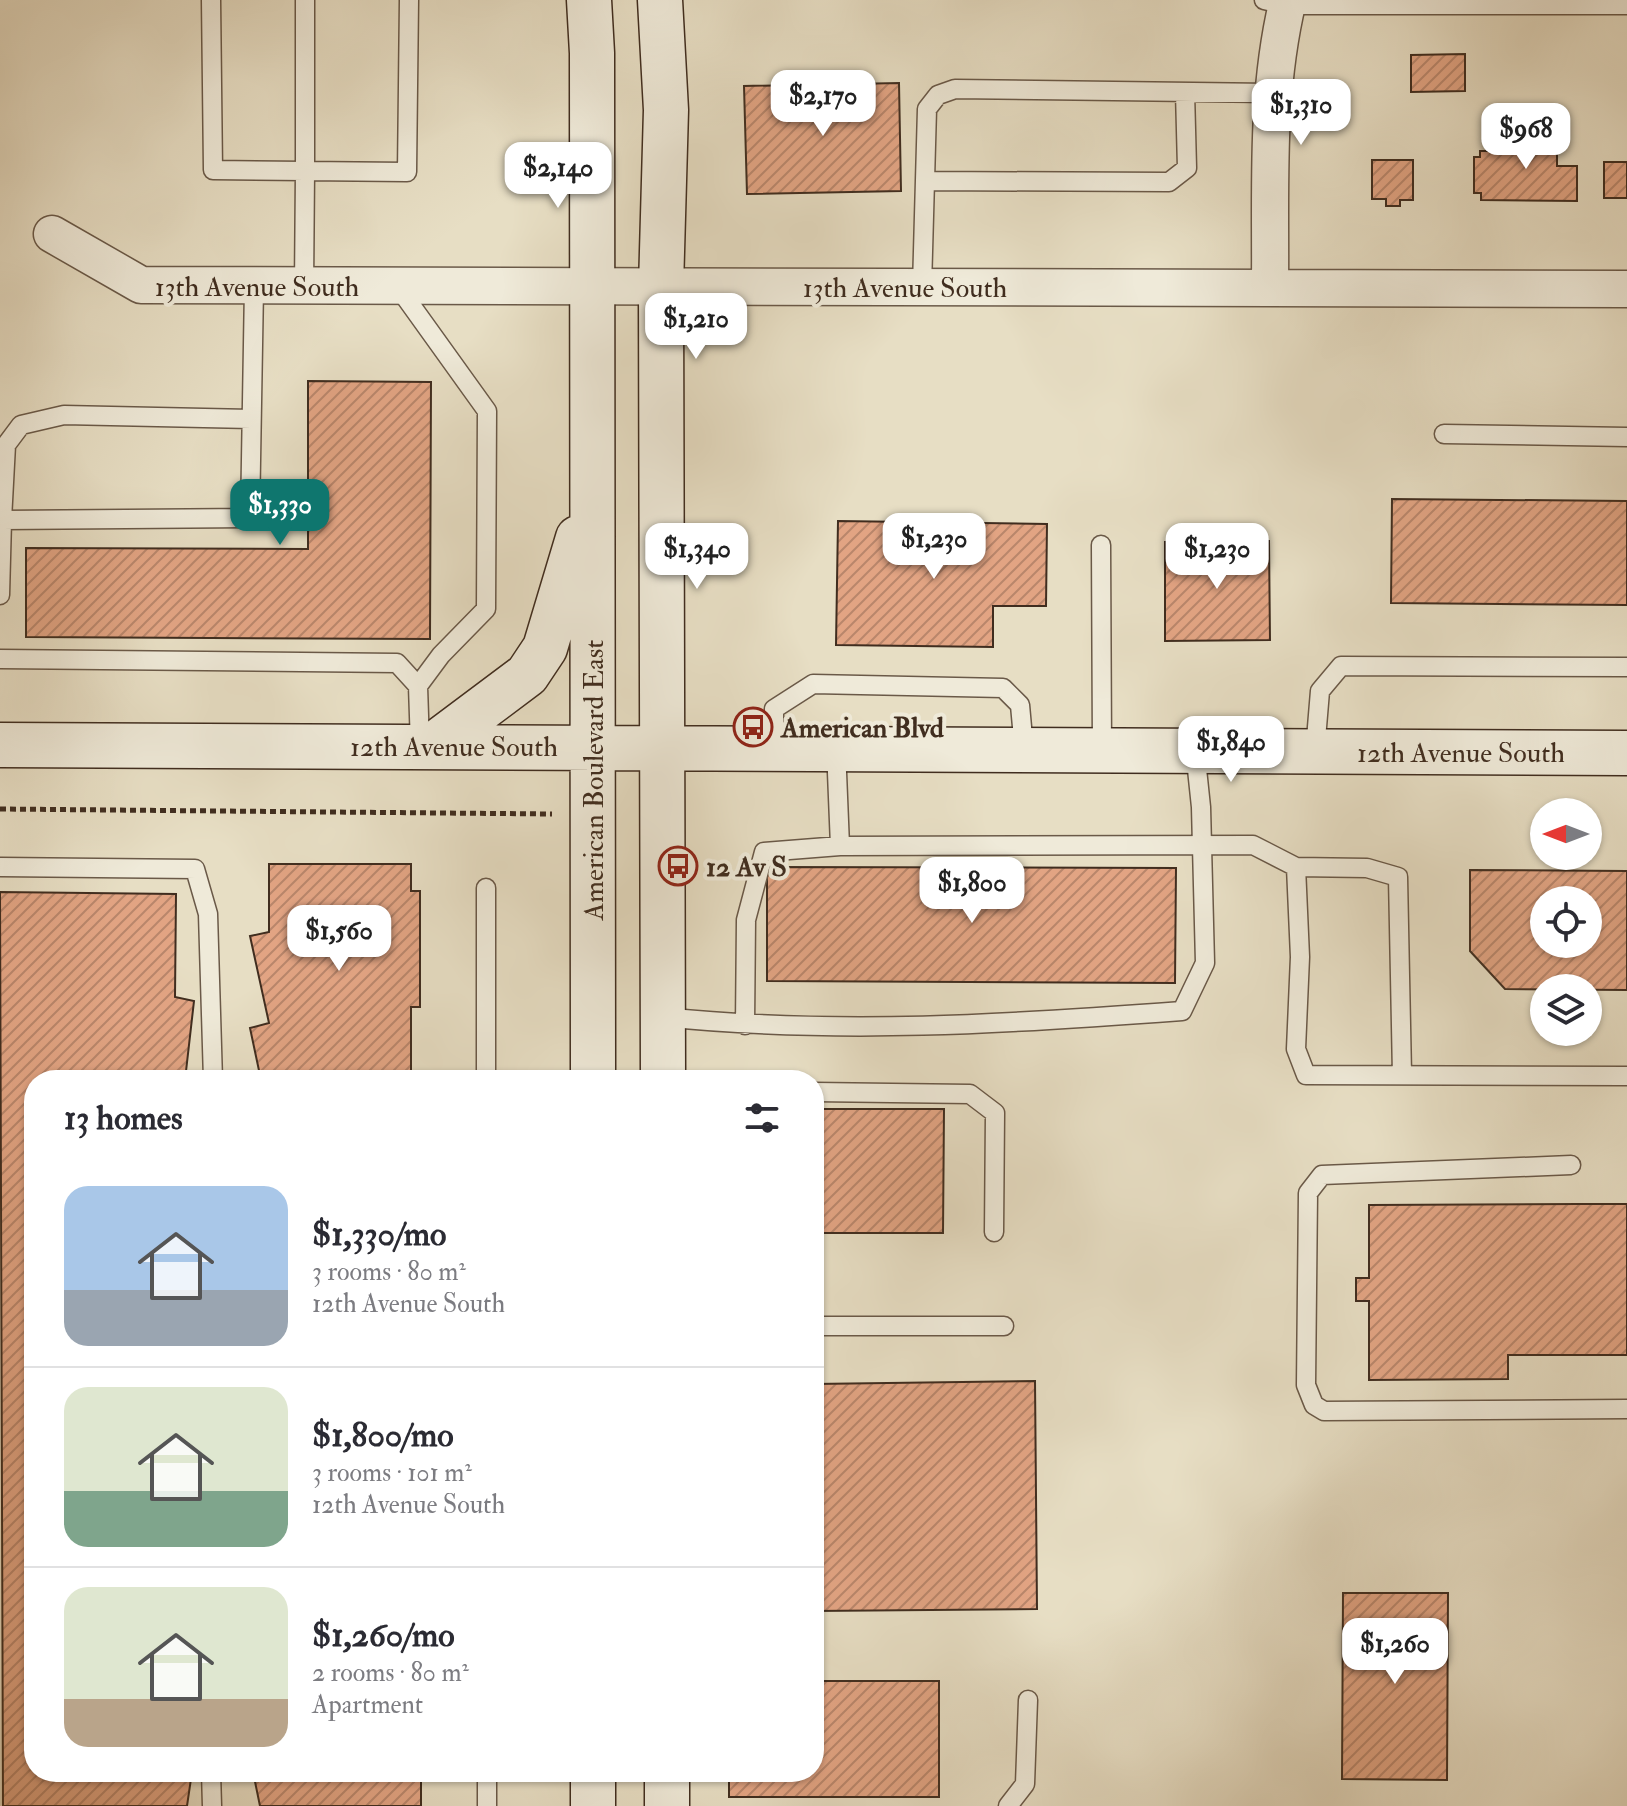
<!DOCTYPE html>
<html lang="en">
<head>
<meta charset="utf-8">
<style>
  body { margin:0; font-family:"IM FELL Double Pica",serif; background:#f7f7f7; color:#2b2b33; height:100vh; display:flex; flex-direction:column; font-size:30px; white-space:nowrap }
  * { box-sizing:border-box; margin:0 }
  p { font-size:26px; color:#7c7c81 }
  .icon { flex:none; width:44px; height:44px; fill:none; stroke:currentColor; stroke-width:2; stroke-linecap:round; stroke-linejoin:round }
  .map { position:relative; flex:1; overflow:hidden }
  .sheet { position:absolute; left:24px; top:1070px; width:800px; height:712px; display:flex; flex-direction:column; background:#fff; border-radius:32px; box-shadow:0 2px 6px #0004 }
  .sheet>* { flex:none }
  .needle { width:52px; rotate:270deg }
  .tools { position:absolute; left:1530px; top:798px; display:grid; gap:16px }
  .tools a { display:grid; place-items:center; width:72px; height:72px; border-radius:50%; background:#fff; box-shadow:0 2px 6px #0004; font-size:40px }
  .price { position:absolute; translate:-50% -68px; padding:0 18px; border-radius:16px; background:#fff; color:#222; font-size:26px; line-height:52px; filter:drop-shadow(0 2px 4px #0008) }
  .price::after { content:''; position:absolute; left:50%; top:48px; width:24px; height:18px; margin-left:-12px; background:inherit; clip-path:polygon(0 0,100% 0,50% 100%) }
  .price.current { background:#0f766e; color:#fff }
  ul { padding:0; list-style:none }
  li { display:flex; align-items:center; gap:24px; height:200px; padding:0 40px }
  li+li { border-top:2px solid #e1e1e2 }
  li span { display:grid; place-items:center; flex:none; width:224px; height:160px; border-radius:24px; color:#555 }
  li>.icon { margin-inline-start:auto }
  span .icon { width:96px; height:96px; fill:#fffc; stroke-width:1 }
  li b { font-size:34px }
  h2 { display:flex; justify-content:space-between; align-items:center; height:96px; padding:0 40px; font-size:34px }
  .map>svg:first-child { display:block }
  .building { fill:url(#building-hatch); stroke:#402d1f; stroke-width:2; fill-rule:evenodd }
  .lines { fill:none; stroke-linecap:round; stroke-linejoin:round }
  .lane-casing { stroke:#6a5948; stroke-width:21 }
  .street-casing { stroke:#6a5948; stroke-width:39 }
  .secondary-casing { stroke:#402d1f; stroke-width:47 }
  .path { stroke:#402d1f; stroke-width:5; stroke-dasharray:6 4; stroke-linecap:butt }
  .lane { stroke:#efead9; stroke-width:18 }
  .street { stroke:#efead9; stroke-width:36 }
  .secondary { stroke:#efead9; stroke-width:44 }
  .labels { text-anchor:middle; stroke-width:8; stroke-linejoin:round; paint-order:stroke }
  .street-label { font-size:28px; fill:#402d1f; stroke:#efead9 }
  .poi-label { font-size:28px; font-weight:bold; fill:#402d1f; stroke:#efead9; text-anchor:start }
</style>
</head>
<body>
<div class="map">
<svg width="1627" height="1806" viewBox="0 0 1627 1806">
  <defs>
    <pattern id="building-hatch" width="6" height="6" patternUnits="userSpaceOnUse" patternTransform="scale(2)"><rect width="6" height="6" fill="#e2a483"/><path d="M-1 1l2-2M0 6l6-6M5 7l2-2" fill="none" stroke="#b9866b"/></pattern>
  </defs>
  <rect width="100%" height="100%" fill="#e7dec4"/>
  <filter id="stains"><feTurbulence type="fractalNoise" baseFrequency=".0025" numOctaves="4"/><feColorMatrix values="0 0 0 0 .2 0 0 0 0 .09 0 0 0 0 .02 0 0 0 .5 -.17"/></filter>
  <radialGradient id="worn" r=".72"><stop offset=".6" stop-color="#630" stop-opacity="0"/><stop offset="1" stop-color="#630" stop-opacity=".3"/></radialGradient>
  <path class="building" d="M1465,54V91L1411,92V55Z
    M899,83L901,191L747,194L744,86Z
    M1513,130H1557V166H1577V201L1481,200V193H1474V157H1480V151H1513Z
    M1372,160H1413V200H1400V206H1386V199H1372Z
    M1604,162H1627V198H1604Z
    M308,381L431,382L430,639L26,637V548L308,549Z
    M1392,499L1627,501V605L1391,603Z
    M838,521L1047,524L1046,606H993V647L836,645Z
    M1269,541L1270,640L1165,641V542Z
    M269,864H411V891H420V1007H411V1080H261L250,1028L269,1023L250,936L269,932Z
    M767,867L1176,868L1175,983L767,981Z
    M1470,870L1627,871V990L1505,989L1470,951ZM1544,900H1588V944H1544Z
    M0,892L176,894L175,997L194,1001L185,1080H34V1772H192L187,1806H3Z
    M814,1109H944L943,1233H814Z
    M1579,1204H1627V1355H1508V1379L1369,1380V1301H1356V1278H1369V1205Z
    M1035,1381L1037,1609L814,1611V1384Z
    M1343,1593H1448L1447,1780L1342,1779Z
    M814,1681H939V1797H729V1772H814Z
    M253,1772H421V1806H260Z"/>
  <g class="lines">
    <g class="lane-casing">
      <path id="lane" d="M211,0L213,170L305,171L304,287
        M305,0V171L407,172L409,0
        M1264,0L1287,5H1627
        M925,181L1169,182L1187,168L1185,92
        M398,287L487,411L486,609L441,655L418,686L420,746
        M922,287L927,109L938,95L955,89L1271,93
        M1444,434L1627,437
        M2,520L6,445L21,425L64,415L251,419
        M1101,545L1102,750
        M0,595L2,520L250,518L254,287
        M0,659L397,663L418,686
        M774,748V709L813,684L1003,688L1020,705L1024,749
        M836,748L840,846
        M1315,751L1320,691L1341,666L1627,667
        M0,867L195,869L208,914L213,1080
        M1296,867L1367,868L1398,877L1402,1075
        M486,888V1080
        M663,1017C837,1035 1009,1024 1182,1011L1205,963L1201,807L1195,750
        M745,1025L746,920L764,852L840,846L1253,845L1296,867L1300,957L1296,1049L1306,1075L1627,1076
        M814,1092L970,1094L995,1113L994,1232
        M1571,1165L1322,1175L1308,1193L1306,1385L1314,1405L1324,1411L1627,1409
        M814,1326H1004
        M211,1772L212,1806
        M487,1772V1806
        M1008,1806L1025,1784L1028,1700"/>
    </g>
    <g class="street-casing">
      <path id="street" d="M52,234L141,285L1627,289
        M1270,288C1271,191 1265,95 1288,0"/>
    </g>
    <g class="secondary-casing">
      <path id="secondary" d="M589,0L592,53L593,1080
        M660,0L666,110L661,287L663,1080
        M0,745L1627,753
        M432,746L527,675L545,648L578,538
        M593,1772V1806
        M667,1772V1806"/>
    </g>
    <path class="path" d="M0,809L552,814"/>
    <use href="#lane" class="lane"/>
    <use href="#street" class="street"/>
    <use href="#secondary" class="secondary"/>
  </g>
  <defs>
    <g id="bus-ring" transform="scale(2)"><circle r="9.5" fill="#efead9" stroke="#8f2418" stroke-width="1.5"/><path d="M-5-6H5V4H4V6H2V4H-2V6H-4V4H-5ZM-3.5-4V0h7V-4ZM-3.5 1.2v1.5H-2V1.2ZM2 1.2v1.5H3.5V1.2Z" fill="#8f2418"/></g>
  </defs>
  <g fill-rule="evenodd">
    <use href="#bus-ring" x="753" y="727"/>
    <use href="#bus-ring" x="678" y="866"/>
  </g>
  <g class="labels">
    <g class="street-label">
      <text x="257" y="296">13th Avenue South</text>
      <text x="905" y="297">13th Avenue South</text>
      <text x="454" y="756">12th Avenue South</text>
      <text x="1461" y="762">12th Avenue South</text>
      <text transform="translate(593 780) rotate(-90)" y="10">American Boulevard East</text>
    </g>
    <g class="poi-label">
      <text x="781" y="737">American Blvd</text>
      <text x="706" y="876">12 Av S</text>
    </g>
  </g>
  <rect width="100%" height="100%" filter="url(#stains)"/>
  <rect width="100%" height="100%" fill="url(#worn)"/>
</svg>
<div class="tools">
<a><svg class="needle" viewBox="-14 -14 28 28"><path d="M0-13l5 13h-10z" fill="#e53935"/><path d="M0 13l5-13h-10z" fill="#7c7c81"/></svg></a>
<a><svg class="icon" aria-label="locate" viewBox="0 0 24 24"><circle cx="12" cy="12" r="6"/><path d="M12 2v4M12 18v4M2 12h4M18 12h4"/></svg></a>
<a><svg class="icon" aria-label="layers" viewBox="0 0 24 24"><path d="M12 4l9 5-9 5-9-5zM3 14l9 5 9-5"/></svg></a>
</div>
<b class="price" style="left:823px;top:138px">$2,170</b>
<b class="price" style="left:1301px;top:147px">$1,310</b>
<b class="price" style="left:1526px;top:171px">$968</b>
<b class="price" style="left:558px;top:210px">$2,140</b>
<b class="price" style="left:696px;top:361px">$1,210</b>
<b class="price current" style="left:280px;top:547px">$1,330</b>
<b class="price" style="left:934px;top:581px">$1,230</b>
<b class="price" style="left:697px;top:591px">$1,340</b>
<b class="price" style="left:1217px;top:591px">$1,230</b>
<b class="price" style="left:1231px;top:784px">$1,840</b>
<b class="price" style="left:972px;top:925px">$1,800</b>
<b class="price" style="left:339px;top:973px">$1,560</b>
<b class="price" style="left:1395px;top:1686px">$1,260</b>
<section class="sheet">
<h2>13 homes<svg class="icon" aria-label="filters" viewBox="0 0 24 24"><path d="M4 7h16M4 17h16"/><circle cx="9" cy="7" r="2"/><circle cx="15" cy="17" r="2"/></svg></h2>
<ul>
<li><span style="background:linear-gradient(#a9c7e8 65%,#9aa5b1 0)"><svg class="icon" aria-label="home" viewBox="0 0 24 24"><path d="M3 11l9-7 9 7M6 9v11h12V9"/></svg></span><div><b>$1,330/mo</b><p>3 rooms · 80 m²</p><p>12th Avenue South</p></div></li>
<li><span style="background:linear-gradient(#dfe7d0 65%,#7fa58c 0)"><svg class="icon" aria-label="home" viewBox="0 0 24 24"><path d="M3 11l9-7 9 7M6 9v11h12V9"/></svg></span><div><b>$1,800/mo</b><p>3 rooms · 101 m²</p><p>12th Avenue South</p></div></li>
<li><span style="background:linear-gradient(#dfe7d0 70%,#b9a48a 0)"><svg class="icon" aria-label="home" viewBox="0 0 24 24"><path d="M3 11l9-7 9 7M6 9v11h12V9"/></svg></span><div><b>$1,260/mo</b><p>2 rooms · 80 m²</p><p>Apartment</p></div></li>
</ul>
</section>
</div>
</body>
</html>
